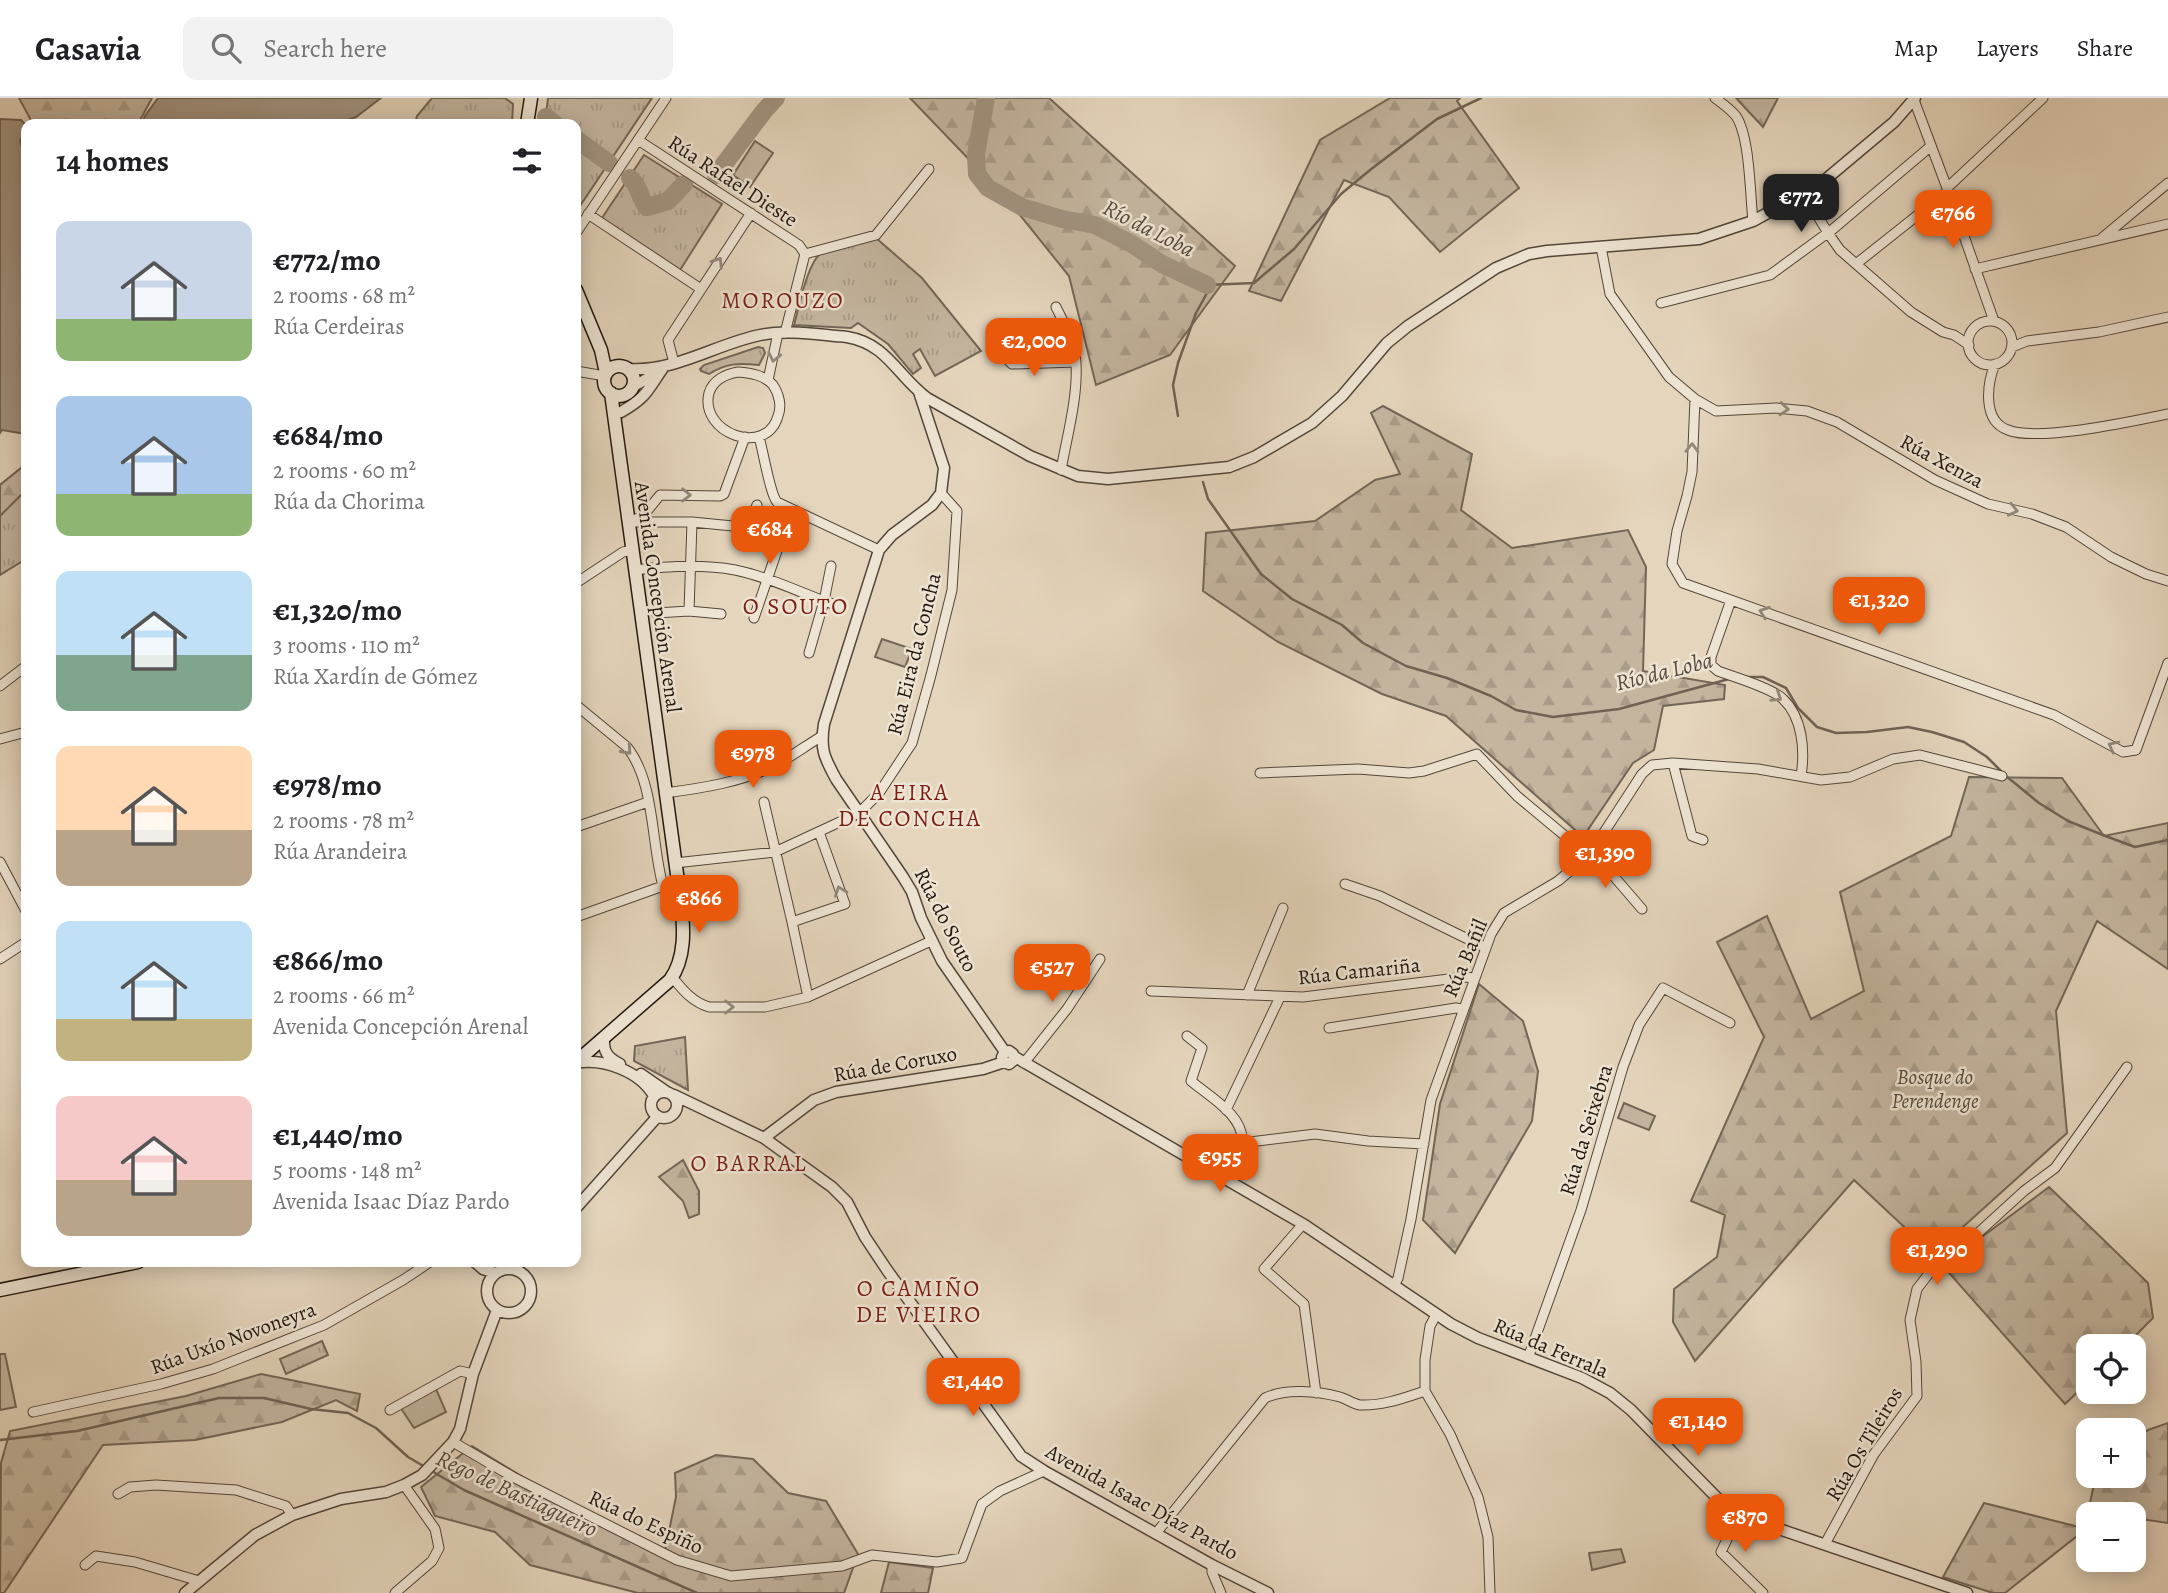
<!DOCTYPE html>
<html lang="en">
<head>
<meta charset="utf-8">
<style>
  body { margin:0; font-family:Alegreya,serif; background:#f2f2f2; color:#202124; height:100vh; display:flex; flex-direction:column; font-size:26px; white-space:nowrap }
  * { box-sizing:border-box; margin:0 }
  p { font-size:23px; color:#757577 }
  .icon { flex:none; width:38px; height:38px; fill:none; stroke:currentColor; stroke-width:2; stroke-linecap:round; stroke-linejoin:round }
  .map { position:relative; flex:1; overflow:hidden }
  .drawer { position:absolute; left:21px; top:21px; width:560px; height:1148px; display:flex; flex-direction:column; background:#fff; border-radius:14px; box-shadow:0 4px 18px #0003 }
  .drawer>* { flex:none }
  .controls { position:absolute; left:2076px; top:1236px; display:grid; gap:14px }
  .controls a { display:grid; place-items:center; width:70px; height:70px; border-radius:14px; background:#fff; box-shadow:0 4px 18px #0003; font-size:35px }
  .price { position:absolute; translate:-50% -60px; padding:0 16px; border-radius:14px; background:#ea580c; color:#fff; font-size:23px; line-height:46px; filter:drop-shadow(0 2px 4px #0008) }
  .price::after { content:''; position:absolute; left:50%; top:42px; width:21px; height:16px; margin-left:-10px; background:inherit; clip-path:polygon(0 0,100% 0,50% 100%) }
  .price.on { background:#222; color:#fff }
  ul { padding:0; list-style:none }
  li { display:flex; align-items:center; gap:21px; height:175px; padding:0 35px }
  li span { display:grid; place-items:center; flex:none; width:196px; height:140px; border-radius:14px; color:#555 }
  li>.icon { margin-inline-start:auto }
  span .icon { width:84px; height:84px; fill:#fffc; stroke-width:1 }
  li b { font-size:30px }
  h2 { display:flex; justify-content:space-between; align-items:center; height:84px; padding:0 35px; font-size:30px }
  header { display:flex; align-items:center; gap:42px; box-sizing:border-box; height:98px; padding:0 35px; background:#fff; border-bottom:2px solid #e0e0e0 }
  header strong { font-size:33px }
  nav { display:flex; gap:38px; margin-inline-start:auto; font-size:24px }
  .search { width:490px; height:63px; background:#f2f2f2; display:flex; align-items:center; gap:18px; box-sizing:border-box; padding:0 24px; border-radius:14px; color:#757577; font-size:26px }
  .map>svg:first-child { display:block }
  .grass { fill:url(#grass-tufts); stroke:#736657; stroke-width:2 }
  .forest { fill:url(#forest-firs); stroke:#736657; stroke-width:2 }
  .pitch { fill:#c4b59f; stroke:#736657; stroke-width:2 }
  .water { fill:#a39481; stroke:#6f6253; stroke-width:2 }
  .lines { fill:none; stroke-linecap:round; stroke-linejoin:round }
  .stream { stroke:#6f6253; stroke-width:2.5 }
  .river { stroke:#a39481; stroke-width:18 }
  .minor-casing { stroke:#53463a; stroke-width:11 }
  .tertiary-casing { stroke:#53463a; stroke-width:13 }
  .secondary-casing { stroke:#22170f; stroke-width:15 }
  .minor { stroke:#eee4d3; stroke-width:9 }
  .tertiary { stroke:#eee4d3; stroke-width:10 }
  .secondary { stroke:#eee4d3; stroke-width:12 }
  .oneway { stroke:#92887b }
  .labels { text-anchor:middle; stroke-width:5; stroke-linejoin:round; paint-order:stroke }
  .street-label { font-size:21px; fill:#22170f; stroke:#eee4d3 }
  .park-label { font-size:21px; font-style:italic; fill:#53463a; stroke:#eee4d3 }
  .water-label { font-size:23px; font-style:italic; fill:#56493d; stroke:#eee4d3 }
  .neighbourhood-label { font-size:23px; letter-spacing:2px; fill:#7a1f14; stroke:#eee4d3 }
</style>
</head>
<body>
<header>
<strong>Casavia</strong>
<div class="search"><svg class="icon" aria-label="search" viewBox="0 0 24 24"><circle cx="10" cy="10" r="6"/><path d="M15 15l6 6"/></svg>Search here</div>
<nav><a>Map</a><a>Layers</a><a>Share</a></nav>
</header>
<div class="map">
<svg width="2168" height="1495" viewBox="0 0 2168 1495">
  <defs>
    <pattern id="grass-tufts" width="24" height="20" patternUnits="userSpaceOnUse" patternTransform="scale(1.75)"><rect width="24" height="20" fill="#c4b59f"/><path d="M3 7l-1-3M5 7V3M7 7l1-3M15 17l-1-3M17 17v-4M19 17l1-3" fill="none" stroke="#a89b88"/></pattern>
    <pattern id="forest-firs" width="22" height="20" patternUnits="userSpaceOnUse" patternTransform="scale(1.75)"><rect width="22" height="20" fill="#c4b59f"/><path d="M5 1l3.5 6h-7zM16 11l3.5 6h-7z" fill="#a89b88"/></pattern>
  </defs>
  <rect width="100%" height="100%" fill="#e5d5bc"/>
  <filter id="stains"><feTurbulence type="fractalNoise" baseFrequency=".00286" numOctaves="4"/><feColorMatrix values="0 0 0 0 .2 0 0 0 0 .09 0 0 0 0 .02 0 0 0 .5 -.17"/></filter>
  <radialGradient id="worn" r=".72"><stop offset=".6" stop-color="#630" stop-opacity="0"/><stop offset="1" stop-color="#630" stop-opacity=".3"/></radialGradient>
  <path class="grass" d="M432,0H505L513,6L512,26H443L416,22L417,18Z
    M548,0H652L576,114V26H545Z
    M644,57L722,106L680,172L602,120Z
    M876,140L922,180L981,253L935,278L920,251L913,256L921,270L913,276L888,246L858,225L851,230L794,227C799,209 807,165 822,154C834,147 862,143 876,140Z
    M758,249L763,250L765,255L759,267C739,265 726,265 709,276L701,273L700,271L704,267Z
    M26,366V472L21,464L0,477V387Z
    M685,939L688,992L634,963L635,948Z
    M322,1243L328,1257L286,1276L280,1261Z"/>
  <path class="forest" d="M19,0H152L138,26H33Z
    M910,0H1049L1235,168L1170,257L1096,287L1069,178L1007,101Z
    M1390,0H1460L1457,3L1519,90L1440,154L1389,99L1344,82L1281,203L1249,193L1320,42Z
    M1736,0H1778L1763,29Z
    M1383,308L1472,356L1461,412L1512,450L1628,432L1646,469L1643,573L1725,587L1724,601L1663,608L1654,652L1633,665L1583,739L1446,618L1382,596L1278,544L1203,493L1206,435L1315,423L1375,382L1400,376L1371,315Z
    M26,366V392L0,418V387Z
    M1969,679L2062,680L2104,738L2168,725V871L2097,823L2056,913L2067,1035L1933,1156L1854,1082L1695,1263L1673,1224L1674,1191L1717,1159L1725,1117L1691,1103L1764,939L1717,844L1767,818L1811,921L1864,893L1840,794L1951,738Z
    M1479,886L1523,923L1538,973L1532,1023L1455,1155L1423,1122L1440,1006Z
    M683,1062L699,1093V1116L689,1120L683,1103L659,1079Z
    M2049,1089L2148,1185L2153,1220L2125,1248H2088V1284L2065,1306L1943,1168Z
    M261,1276L360,1296L357,1313L336,1302L282,1324L195,1342L103,1347L4,1495H0L1,1365L10,1333L186,1298Z
    M2168,1325V1425L2133,1420V1416L2088,1414L2096,1377H2133V1343L2148,1332Z
    M472,1348L551,1396L665,1453L676,1399L675,1375L716,1357L753,1361L788,1395L826,1403L858,1456L844,1495H638L530,1467L495,1434L435,1418L421,1389Z
    M1984,1405L2083,1430L2077,1438L2005,1495H1993L1943,1479Z
    M889,1464L933,1470L928,1495H881Z"/>
  <path class="pitch" d="M755,43L773,55L750,89L733,77Z
    M882,541L912,551L905,569L875,559Z
    M1624,1005L1655,1018L1649,1032L1618,1020Z
    M0,1256H5L16,1309L0,1312Z
    M436,1291L446,1314L414,1330L400,1309Z
    M1621,1451L1625,1464L1592,1472L1589,1455Z"/>
  <path class="water" d="M158,0H381L356,19L336,26H142L145,18Z
    M0,21L21,22L25,26V33L20,43L26,59V336L2,332L0,335Z"/>
  <g class="lines">
    <path class="stream" d="M1178,318L1173,287L1178,265L1196,215L1207,195V187L1254,185L1294,151L1341,96L1370,72L1437,21L1481,0
      M1203,384L1208,401L1261,476L1292,501L1342,527L1363,545L1406,568L1447,580L1491,598L1516,612L1553,619L1619,611L1729,581
      M1746,579H1763L1786,590L1798,610L1817,629L1836,635L1867,634L1908,629L1932,634L1964,644L1987,659L2001,673
      M2006,678L2039,705L2068,723L2108,739L2135,749L2168,742
      M0,1342L77,1333L219,1300H264L311,1311L348,1315L376,1330L408,1359L425,1369
      M430,1372L464,1392L697,1495"/>
    <path class="river" d="M986,0L976,56L977,76L988,90L1022,109L1062,121L1095,127L1132,146L1162,166L1207,187
      M546,19L555,26
      M576,41L609,65
      M716,77L764,13L776,0
      M630,80C641,90 638,98 647,109L668,103L684,86"/>
    <g class="minor-casing">
      <path id="minor" d="M1715,0C1722,5 1730,11 1736,18C1750,39 1750,96 1753,123
        M1914,2L1947,90L2043,0
        M638,42L799,147L805,156
        M1947,90L1994,223
        M1805,97L1828,135L1840,152L1911,214L1943,234L1954,237L1969,247
        M588,116L701,191
        M576,135L666,0
        M2102,140L2168,85
        M1601,149L1610,196L1669,279L1695,301L1716,313L1776,310L1807,313L1837,324L1935,382L1988,406L2032,416L2066,429L2111,459L2146,476L2168,483
        M805,156L876,137L929,71
        M1856,166L1948,93
        M1975,171L2168,126
        M1661,205L1770,177L1833,131L1931,48
        M1056,209C1065,227 1075,245 1076,265C1078,300 1067,338 1061,372
        M1968 245a22 22 0 1 1 44 0a22 22 0 1 1-44 0Z
        M785,235L805,156
        M2012,249L2027,243L2099,234L2168,219
        M1007,261L1012,266L1076,264
        M674,265L668,242L751,115
        M1995,266C1987,286 1982,323 2008,332C2039,344 2134,323 2168,316
        M576,273L605,278
        M738,274C751,275 764,277 773,287C779,296 782,308 778,318C766,360 699,335 709,295C713,282 726,276 738,274Z
        M768,282L778,235
        M1695,301L1692,374L1687,398L1677,433L1672,466L1683,485L2054,617L2123,654L2136,652L2168,565
        M759,339C763,352 770,396 777,404L879,452
        M629,424L643,418L660,397L720,398L724,396L745,339
        M630,424H692L743,429L750,425L757,407
        M831,468L824,503L842,509
        M635,472C668,468 702,466 735,472C765,478 795,492 824,503L809,555
        M576,485L623,454L632,452
        M1731,502L1711,559V567L1718,573C1734,579 1772,590 1783,601C1803,620 1805,653 1801,678
        M689,513L692,424
        M656,515L689,513L721,516
        M754,520L781,441
        M0,588L26,568
        M576,607L627,649C655,684 651,745 663,788
        M0,641L26,634
        M1673,665L1692,738L1703,742
        M1260,675L1358,671L1409,675L1424,673L1477,656L1517,698L1588,757
        M665,695C703,690 742,684 776,667C792,658 807,647 822,638
        M764,704L792,824L845,806L819,734
        M576,729L648,704
        M1592,753L1642,811
        M0,764L26,813
        M675,765L775,754L859,715L879,695L912,645L931,577L952,492L957,413L941,395
        M1345,786L1380,798L1486,850
        M576,819L663,788L678,786
        M792,824L808,899
        M0,861L26,844
        M672,879C683,892 692,904 709,909H765L808,899L931,843
        M1151,893L1303,899L1465,879L1474,880
        M1247,897L1283,810
        M1329,930L1456,910L1462,911
        M1187,938L1202,950L1191,983C1210,999 1245,1018 1242,1045C1227,1050 1212,1054 1204,1069
        M1024,965L1067,911L1100,861
        M1226,1012L1280,899
        M1242,1045L1315,1036L1368,1043L1424,1046
        M1303,1126L1264,1171L1304,1206L1316,1295
        M1394,1188L1398,1180L1411,1121L1431,1002L1491,836L1504,815L1558,783L1590,756L1642,676L1652,667L1673,665L1758,671L1821,682L1850,679L1893,661L1920,657L2002,678
        M1436,1217L1430,1228L1425,1262V1293L1450,1336L1478,1399L1488,1439L1490,1495
        M1528,1260L1581,1112L1623,969L1639,927L1663,890L1730,925
        M390,1312L460,1273L473,1276
        M33,1314L161,1286L213,1271L324,1227L403,1182L430,1164
        M453,1344L513,1379L677,1462L731,1478L842,1468L872,1457L937,1464L962,1460L982,1406L1000,1393L1044,1373
        M118,1396L130,1389L156,1387L236,1392L286,1408L292,1417
        M1739,1416L1721,1454L1763,1495
        M1157,1434L1265,1300C1286,1290 1317,1293 1340,1299C1347,1301 1353,1306 1360,1307C1383,1308 1404,1300 1425,1293
        M1825,1446L1874,1356L1917,1298L1916,1264L1910,1222L1917,1191L1934,1169L1978,1135L2024,1093L2055,1070L2127,969
        M85,1467L96,1458L135,1464L199,1483
        M1212,1467V1474L1221,1495
        M395,1495L432,1463L439,1450L435,1431L404,1387"/>
    </g>
    <g class="tertiary-casing">
      <path id="tertiary" d="M630,271C675,274 716,246 760,237C788,231 819,237 847,239C888,246 897,278 927,300L1030,358L1078,378L1108,381L1229,369L1254,359L1312,325L1342,298L1387,245L1408,228L1496,170L1529,156L1547,153L1699,141L1753,123L1819,87L1894,24L1915,0
        M634,288L659,274
        M919,294L944,370L941,395L932,407L892,437L879,452L824,626C820,651 824,659 836,681L903,779L912,794L921,820L942,863L1005,954
        M621,314C647,299 647,293 663,270
        M604,940C603,954 608,960 620,966
        M1015,959L1303,1126L1451,1226L1478,1240L1582,1280L1610,1295L1631,1312L1721,1404L1739,1416L1773,1429L1967,1495
        M576,965C603,960 640,973 654,998
        M641,976L667,994
        M651 1007a13 13 0 1 1 26 0a13 13 0 1 1-26 0Z
        M674,997L764,1040L832,1089L847,1104L865,1139L887,1172L1021,1358L1044,1373L1212,1467L1268,1495
        M764,1040L814,1002L836,994L983,971L1004,964L1009,966L1014,962L1013,956L1009,953L1005,954L1002,959L1004,964
        M576,1110L658,1018
        M475,1164L483,1171L495,1175
        M487 1193a22 22 0 1 1 44 0a22 22 0 1 1-44 0Z
        M185,1495L255,1437L292,1417L341,1401L386,1394L404,1387L422,1377L453,1344L460,1331L473,1276L497,1212"/>
    </g>
    <g class="secondary-casing">
      <path id="secondary" d="M527,26L531,0
        M576,192L601,252L606,275
        M604 283a15 15 0 1 1 30 0a15 15 0 1 1-30 0Z
        M576,964L670,882C686,860 684,830 681,805L611,295
        M0,1192L138,1164"/>
    </g>
    <use href="#minor" class="minor"/>
    <use href="#tertiary" class="tertiary"/>
    <use href="#secondary" class="secondary"/>
  </g>
  <defs><path id="oneway-chevron" d="M-2-3.5L2.5 0L-2 3.5" fill="none" stroke-width="1.6" stroke-linecap="round" stroke-linejoin="round" transform="scale(1.75)"/></defs>
  <g class="oneway">
    <use href="#oneway-chevron" transform="translate(718 164) rotate(-57)"/>
    <use href="#oneway-chevron" transform="translate(774 259) rotate(102)"/>
    <use href="#oneway-chevron" transform="translate(1784 311) rotate(5)"/>
    <use href="#oneway-chevron" transform="translate(1692 350) rotate(-88)"/>
    <use href="#oneway-chevron" transform="translate(686 397) rotate(1)"/>
    <use href="#oneway-chevron" transform="translate(2013 412) rotate(12)"/>
    <use href="#oneway-chevron" transform="translate(1764 514) rotate(-161)"/>
    <use href="#oneway-chevron" transform="translate(1777 599) rotate(33)"/>
    <use href="#oneway-chevron" transform="translate(2113 648) rotate(-153)"/>
    <use href="#oneway-chevron" transform="translate(627 652) rotate(48)"/>
    <use href="#oneway-chevron" transform="translate(840 793) rotate(-110)"/>
    <use href="#oneway-chevron" transform="translate(729 909)"/>
  </g>
  <g class="labels">
    <g class="street-label">
      <text transform="translate(733 83) rotate(33)" y="7">Rúa Rafael Dieste</text>
      <text transform="translate(1942 363) rotate(28)" y="7">Rúa Xenza</text>
      <text transform="translate(658 499) rotate(82)" y="7">Avenida Concepción Arenal</text>
      <text transform="translate(914 556) rotate(-76)" y="7">Rúa Eira da Concha</text>
      <text transform="translate(946 822) rotate(63)" y="7">Rúa do Souto</text>
      <text transform="translate(1465 860) rotate(-67)" y="7">Rúa Bañil</text>
      <text transform="translate(1359 873) rotate(-6)" y="7">Rúa Camariña</text>
      <text transform="translate(895 966) rotate(-10)" y="7">Rúa de Coruxo</text>
      <text transform="translate(1586 1032) rotate(-73)" y="7">Rúa da Seixebra</text>
      <text transform="translate(233 1240) rotate(-20)" y="7">Rúa Uxío Novoneyra</text>
      <text transform="translate(1551 1250) rotate(23)" y="7">Rúa da Ferrala</text>
      <text transform="translate(1864 1346) rotate(-59)" y="7">Rúa Os Tileiros</text>
      <text transform="translate(1142 1404) rotate(29)" y="7">Avenida Isaac Díaz Pardo</text>
      <text transform="translate(646 1424) rotate(25)" y="7">Rúa do Espiño</text>
    </g>
    <g class="park-label">
      <text x="1935" y="986">Bosque do<tspan x="1935" dy="24">Perendenge</tspan></text>
    </g>
    <g class="water-label">
      <text transform="translate(1149 130) rotate(27)" y="8">Río da Loba</text>
      <text transform="translate(1664 573) rotate(-14)" y="8">Río da Loba</text>
      <text transform="translate(517 1395) rotate(25)" y="8">Rego de Bastiagueiro</text>
    </g>
    <g class="neighbourhood-label">
      <text x="783" y="210">MOROUZO</text>
      <text x="796" y="516">O SOUTO</text>
      <text x="910" y="702">A EIRA<tspan x="910" dy="26">DE CONCHA</tspan></text>
      <text x="749" y="1073">O BARRAL</text>
      <text x="919" y="1198">O CAMIÑO<tspan x="919" dy="26">DE VIEIRO</tspan></text>
    </g>
  </g>
  <rect width="100%" height="100%" filter="url(#stains)"/>
  <rect width="100%" height="100%" fill="url(#worn)"/>
</svg>
<div class="controls">
<a><svg class="icon" aria-label="locate" viewBox="0 0 24 24"><circle cx="12" cy="12" r="6"/><path d="M12 2v4M12 18v4M2 12h4M18 12h4"/></svg></a>
<a>+</a>
<a>−</a>
</div>
<b class="price on" style="left:1801px;top:136px">€772</b>
<b class="price" style="left:1953px;top:152px">€766</b>
<b class="price" style="left:1034px;top:280px">€2,000</b>
<b class="price" style="left:770px;top:468px">€684</b>
<b class="price" style="left:1879px;top:539px">€1,320</b>
<b class="price" style="left:753px;top:692px">€978</b>
<b class="price" style="left:1605px;top:792px">€1,390</b>
<b class="price" style="left:699px;top:837px">€866</b>
<b class="price" style="left:1052px;top:906px">€527</b>
<b class="price" style="left:1220px;top:1096px">€955</b>
<b class="price" style="left:1937px;top:1189px">€1,290</b>
<b class="price" style="left:973px;top:1320px">€1,440</b>
<b class="price" style="left:1698px;top:1360px">€1,140</b>
<b class="price" style="left:1745px;top:1456px">€870</b>
<section class="drawer">
<h2>14 homes<svg class="icon" aria-label="filters" viewBox="0 0 24 24"><path d="M4 7h16M4 17h16"/><circle cx="9" cy="7" r="2"/><circle cx="15" cy="17" r="2"/></svg></h2>
<ul>
<li><span style="background:linear-gradient(#c9d6e8 70%,#8fb573 0)"><svg class="icon" aria-label="home" viewBox="0 0 24 24"><path d="M3 11l9-7 9 7M6 9v11h12V9"/></svg></span><div><b>€772/mo</b><p>2 rooms · 68 m²</p><p>Rúa Cerdeiras</p></div></li>
<li><span style="background:linear-gradient(#a9c7e8 70%,#8fb573 0)"><svg class="icon" aria-label="home" viewBox="0 0 24 24"><path d="M3 11l9-7 9 7M6 9v11h12V9"/></svg></span><div><b>€684/mo</b><p>2 rooms · 60 m²</p><p>Rúa da Chorima</p></div></li>
<li><span style="background:linear-gradient(#bfe0f5 60%,#7fa58c 0)"><svg class="icon" aria-label="home" viewBox="0 0 24 24"><path d="M3 11l9-7 9 7M6 9v11h12V9"/></svg></span><div><b>€1,320/mo</b><p>3 rooms · 110 m²</p><p>Rúa Xardín de Gómez</p></div></li>
<li><span style="background:linear-gradient(#ffd9b3 60%,#b9a48a 0)"><svg class="icon" aria-label="home" viewBox="0 0 24 24"><path d="M3 11l9-7 9 7M6 9v11h12V9"/></svg></span><div><b>€978/mo</b><p>2 rooms · 78 m²</p><p>Rúa Arandeira</p></div></li>
<li><span style="background:linear-gradient(#bfe0f5 70%,#c2b280 0)"><svg class="icon" aria-label="home" viewBox="0 0 24 24"><path d="M3 11l9-7 9 7M6 9v11h12V9"/></svg></span><div><b>€866/mo</b><p>2 rooms · 66 m²</p><p>Avenida Concepción Arenal</p></div></li>
<li><span style="background:linear-gradient(#f6c9c9 60%,#b9a48a 0)"><svg class="icon" aria-label="home" viewBox="0 0 24 24"><path d="M3 11l9-7 9 7M6 9v11h12V9"/></svg></span><div><b>€1,440/mo</b><p>5 rooms · 148 m²</p><p>Avenida Isaac Díaz Pardo</p></div></li>
</ul>
</section>
</div>
</body>
</html>
